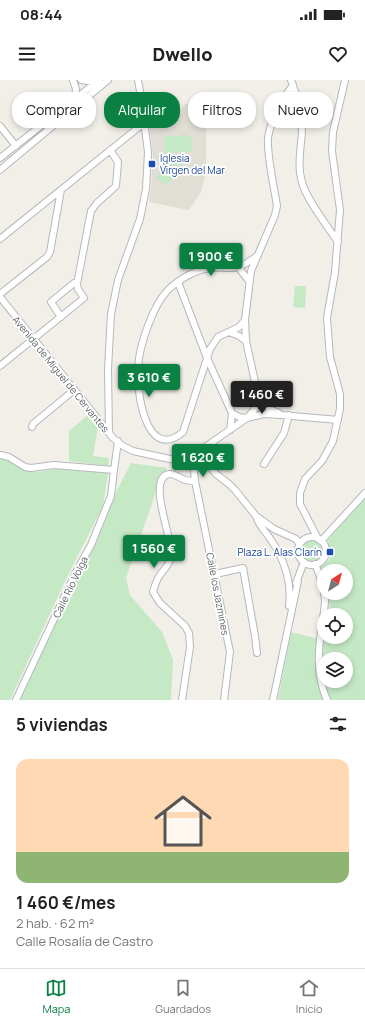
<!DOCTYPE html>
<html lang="es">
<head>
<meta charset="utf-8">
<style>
  body { margin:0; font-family:Manrope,sans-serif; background:#f2f2f2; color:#222; height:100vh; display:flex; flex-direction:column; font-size:15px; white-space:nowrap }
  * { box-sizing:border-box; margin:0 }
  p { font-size:13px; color:#767676 }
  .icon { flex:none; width:22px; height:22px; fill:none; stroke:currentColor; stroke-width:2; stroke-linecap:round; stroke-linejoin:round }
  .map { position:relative; height:620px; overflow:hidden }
  .sheet { display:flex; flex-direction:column; background:#fff; flex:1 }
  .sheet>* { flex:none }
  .guide { position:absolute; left:12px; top:12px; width:341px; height:36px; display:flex; gap:8px }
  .needle { width:26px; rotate:36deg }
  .buttons { position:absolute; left:317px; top:484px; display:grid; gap:8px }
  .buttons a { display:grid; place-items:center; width:36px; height:36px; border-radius:50%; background:#fff; box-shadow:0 2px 6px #0003; font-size:20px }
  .price { position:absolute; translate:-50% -34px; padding:0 9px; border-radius:4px; background:#0b8043; color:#fff; font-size:13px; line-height:26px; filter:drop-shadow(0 1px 2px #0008) }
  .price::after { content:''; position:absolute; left:50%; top:24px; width:12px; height:9px; margin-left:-6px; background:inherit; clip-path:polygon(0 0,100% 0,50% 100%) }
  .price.active { background:#222; color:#fff }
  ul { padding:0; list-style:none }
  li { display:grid; align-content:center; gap:8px; height:212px; padding:0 16px }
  li span { display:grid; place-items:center; height:124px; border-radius:12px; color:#555 }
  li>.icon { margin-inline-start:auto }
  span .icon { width:72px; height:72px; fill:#fffc; stroke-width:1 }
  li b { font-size:17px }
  h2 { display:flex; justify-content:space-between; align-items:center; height:48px; padding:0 16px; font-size:17px }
  .chip { padding:0 14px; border-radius:16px; background:#fff; box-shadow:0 2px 6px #0003; font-size:14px; line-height:36px }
  .chip.active { background:#0b8043; color:#fff }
  .status { display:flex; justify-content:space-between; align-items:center; height:28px; padding:0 20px; background:#fff; direction:ltr }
  .status svg { height:11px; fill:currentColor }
  header { display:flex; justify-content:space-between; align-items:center; height:52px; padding:0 16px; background:#fff; font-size:18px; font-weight:800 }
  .tabs { display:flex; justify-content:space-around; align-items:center; height:56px; border-top:1px solid #e0e0e0; background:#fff; font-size:11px; color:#767676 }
  .tabs a { display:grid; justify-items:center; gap:2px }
  .tabs .active { color:#0b8043 }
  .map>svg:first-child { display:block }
  .education { fill:#e1ded6 }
  .green { fill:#c5e8c5; fill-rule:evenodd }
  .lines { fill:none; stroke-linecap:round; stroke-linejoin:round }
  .minor-casing { stroke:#b5b8bc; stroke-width:8 }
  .minor { stroke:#fff; stroke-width:6 }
  .transit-dot { fill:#1a4fb4; stroke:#fff; stroke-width:1.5 }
  .labels { text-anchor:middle; stroke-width:3.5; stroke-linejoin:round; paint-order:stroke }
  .transit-label { font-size:10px; fill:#164399; stroke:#fff; text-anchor:start }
  .street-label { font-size:10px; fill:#5f6368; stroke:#fff }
</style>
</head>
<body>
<div class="status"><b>08:44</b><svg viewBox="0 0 49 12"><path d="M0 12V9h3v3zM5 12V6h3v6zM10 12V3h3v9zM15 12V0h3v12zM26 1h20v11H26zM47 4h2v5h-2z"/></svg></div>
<header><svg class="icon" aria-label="menu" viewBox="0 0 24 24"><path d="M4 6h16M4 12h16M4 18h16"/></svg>Dwello<svg class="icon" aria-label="heart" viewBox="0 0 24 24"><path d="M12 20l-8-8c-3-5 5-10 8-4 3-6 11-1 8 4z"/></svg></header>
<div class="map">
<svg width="365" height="620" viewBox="0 0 365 620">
  <rect width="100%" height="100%" fill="#f1efe8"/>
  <path class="education" d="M200,23L206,28V93L201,112L189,130L149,122L151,108L153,76L149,39L152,34L159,31H177L181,30L185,24Z"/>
  <path class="green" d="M164,56H191L192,72L164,73Z
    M173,74L184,83L167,106L156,97Z
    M295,206H306L305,228L293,227Z
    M89,334L98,347L93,376L109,378L108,386L69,381V351Z
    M0,377L5,378L27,391L37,392L56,389L108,393L103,426L67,497L10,620H0Z
    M131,383L167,388L157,409L126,498L130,515L162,552L173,580L171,620H20L112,420Z
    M365,418V620H278L291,552L323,560L324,556L346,557V535H329L330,530L328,513H346V491H324V499L320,487L330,479L328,460ZM324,579H346V601H324Z
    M302 471a10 10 0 1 1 20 0a10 10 0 1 1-20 0Z"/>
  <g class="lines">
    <g class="minor-casing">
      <path id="minor" d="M73,0L76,9L75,19
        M81,0L96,2
        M291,0C297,16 302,33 302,51C301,68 297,86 302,102C306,119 328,147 338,162
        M0,46L16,66
        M0,78L99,0
        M0,90L108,0
        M0,159L144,43
        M238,187L249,201
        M178,202L207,278L232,333
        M0,214L47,177L50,172L61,110
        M0,217L113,358L123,366L133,371L193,384
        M61,237L51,222L74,203L77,204
        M245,240L239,247L218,257L210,269L183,352C145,384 136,308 138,286C140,264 153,225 168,210C178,200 196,189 211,188C220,187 230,189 238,187C245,185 251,180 257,176
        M229,252L239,256L246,261
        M0,286L84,218L78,209L77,204L91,131L97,123L116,106L118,82L110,70
        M259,320L246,261L245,240L251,191L275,135L277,126C274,106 267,78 268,58C270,42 283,18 293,5
        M259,320L269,329L279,333
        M232,333L239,337L247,338L264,334L281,335L338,340
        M32,347L33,344L74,310
        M230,350L232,333
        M109,353L108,289L111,234L118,200L140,139L146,109L148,72L141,17L138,0
        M191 379a7 7 0 1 1 14 0a7 7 0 1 1-14 0Z
        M195,374L247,338L254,330L259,320
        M0,375L9,377L25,387L31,388L54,385L114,390L118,361
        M204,378L213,362
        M204,379L216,394L229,404L235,410L256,436L274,449L296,459L300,465
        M264,384L284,353L289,335
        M196,386L194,391L195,401L230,572L224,620
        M257,439C260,447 267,453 271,460C284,478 292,503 289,526
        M298 471a14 14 0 1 1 28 0a14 14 0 1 1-28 0Z
        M318,459L300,424V413L305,399L322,381L333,361L340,329V314L330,277L327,238L335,192L340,130L332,71L333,52L345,0
        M321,461L365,413
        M315,484C320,495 324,508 325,520C325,528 323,537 322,544C318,571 316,595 327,620
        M215,494L243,488L255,556L257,573
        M296,503L304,482
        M16,620L76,492L91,465L111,416L114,390
        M182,620L190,567L189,553L185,546L160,523L153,512C155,506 156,500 160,495C165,488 171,483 171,474C173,459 146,398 169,394C175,393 179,398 183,399C187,401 191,401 195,401
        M273,620L298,501"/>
    </g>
    <use href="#minor" class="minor"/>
  </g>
  <g class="transit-dot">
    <rect x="148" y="80" width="8" height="8" rx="2"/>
    <rect x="326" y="468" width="8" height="8" rx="2"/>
  </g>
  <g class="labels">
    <g class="transit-label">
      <text x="160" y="82">Iglesia<tspan x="160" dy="12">Virgen del Mar</tspan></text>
      <text x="322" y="476" text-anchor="end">Plaza L. Alas Clarín</text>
    </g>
    <g class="street-label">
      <text transform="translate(61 294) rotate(51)" y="4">Avenida de Miguel de Cervantes</text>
      <text transform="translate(70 507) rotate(-64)" y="4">Calle Río Volga</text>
      <text transform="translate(218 514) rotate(79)" y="4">Calle los Jazmines</text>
    </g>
  </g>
</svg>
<div class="buttons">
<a><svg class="needle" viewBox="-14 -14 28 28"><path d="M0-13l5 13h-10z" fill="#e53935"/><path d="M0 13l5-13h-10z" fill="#767676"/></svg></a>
<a><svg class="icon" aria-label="locate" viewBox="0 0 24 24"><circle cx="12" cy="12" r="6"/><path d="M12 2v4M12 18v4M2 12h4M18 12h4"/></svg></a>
<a><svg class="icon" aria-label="layers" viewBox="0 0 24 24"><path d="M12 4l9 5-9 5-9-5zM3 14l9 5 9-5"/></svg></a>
</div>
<b class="price" style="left:211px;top:197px">1 900 €</b>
<b class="price" style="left:149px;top:318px">3 610 €</b>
<b class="price active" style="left:262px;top:335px">1 460 €</b>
<b class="price" style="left:203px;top:398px">1 620 €</b>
<b class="price" style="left:154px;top:489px">1 560 €</b>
<div class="guide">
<a class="chip">Comprar</a>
<a class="chip active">Alquilar</a>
<a class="chip">Filtros</a>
<a class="chip">Nuevo</a>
</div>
</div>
<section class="sheet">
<h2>5 viviendas<svg class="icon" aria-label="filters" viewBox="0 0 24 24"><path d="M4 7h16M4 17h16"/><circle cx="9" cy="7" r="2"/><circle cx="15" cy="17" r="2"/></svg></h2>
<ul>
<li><span style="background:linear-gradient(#ffd9b3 75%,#8fb573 0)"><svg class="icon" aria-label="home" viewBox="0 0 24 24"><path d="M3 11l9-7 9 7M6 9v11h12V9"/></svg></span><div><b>1 460 €/mes</b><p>2 hab. · 62 m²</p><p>Calle Rosalía de Castro</p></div></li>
</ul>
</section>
<nav class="tabs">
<a class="active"><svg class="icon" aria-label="map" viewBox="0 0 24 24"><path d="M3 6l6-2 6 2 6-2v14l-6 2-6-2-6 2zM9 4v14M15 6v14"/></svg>Mapa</a>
<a><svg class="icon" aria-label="saved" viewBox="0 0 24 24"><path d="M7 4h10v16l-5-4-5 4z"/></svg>Guardados</a>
<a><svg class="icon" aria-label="home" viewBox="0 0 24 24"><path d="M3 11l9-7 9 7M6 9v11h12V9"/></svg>Inicio</a>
</nav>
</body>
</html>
